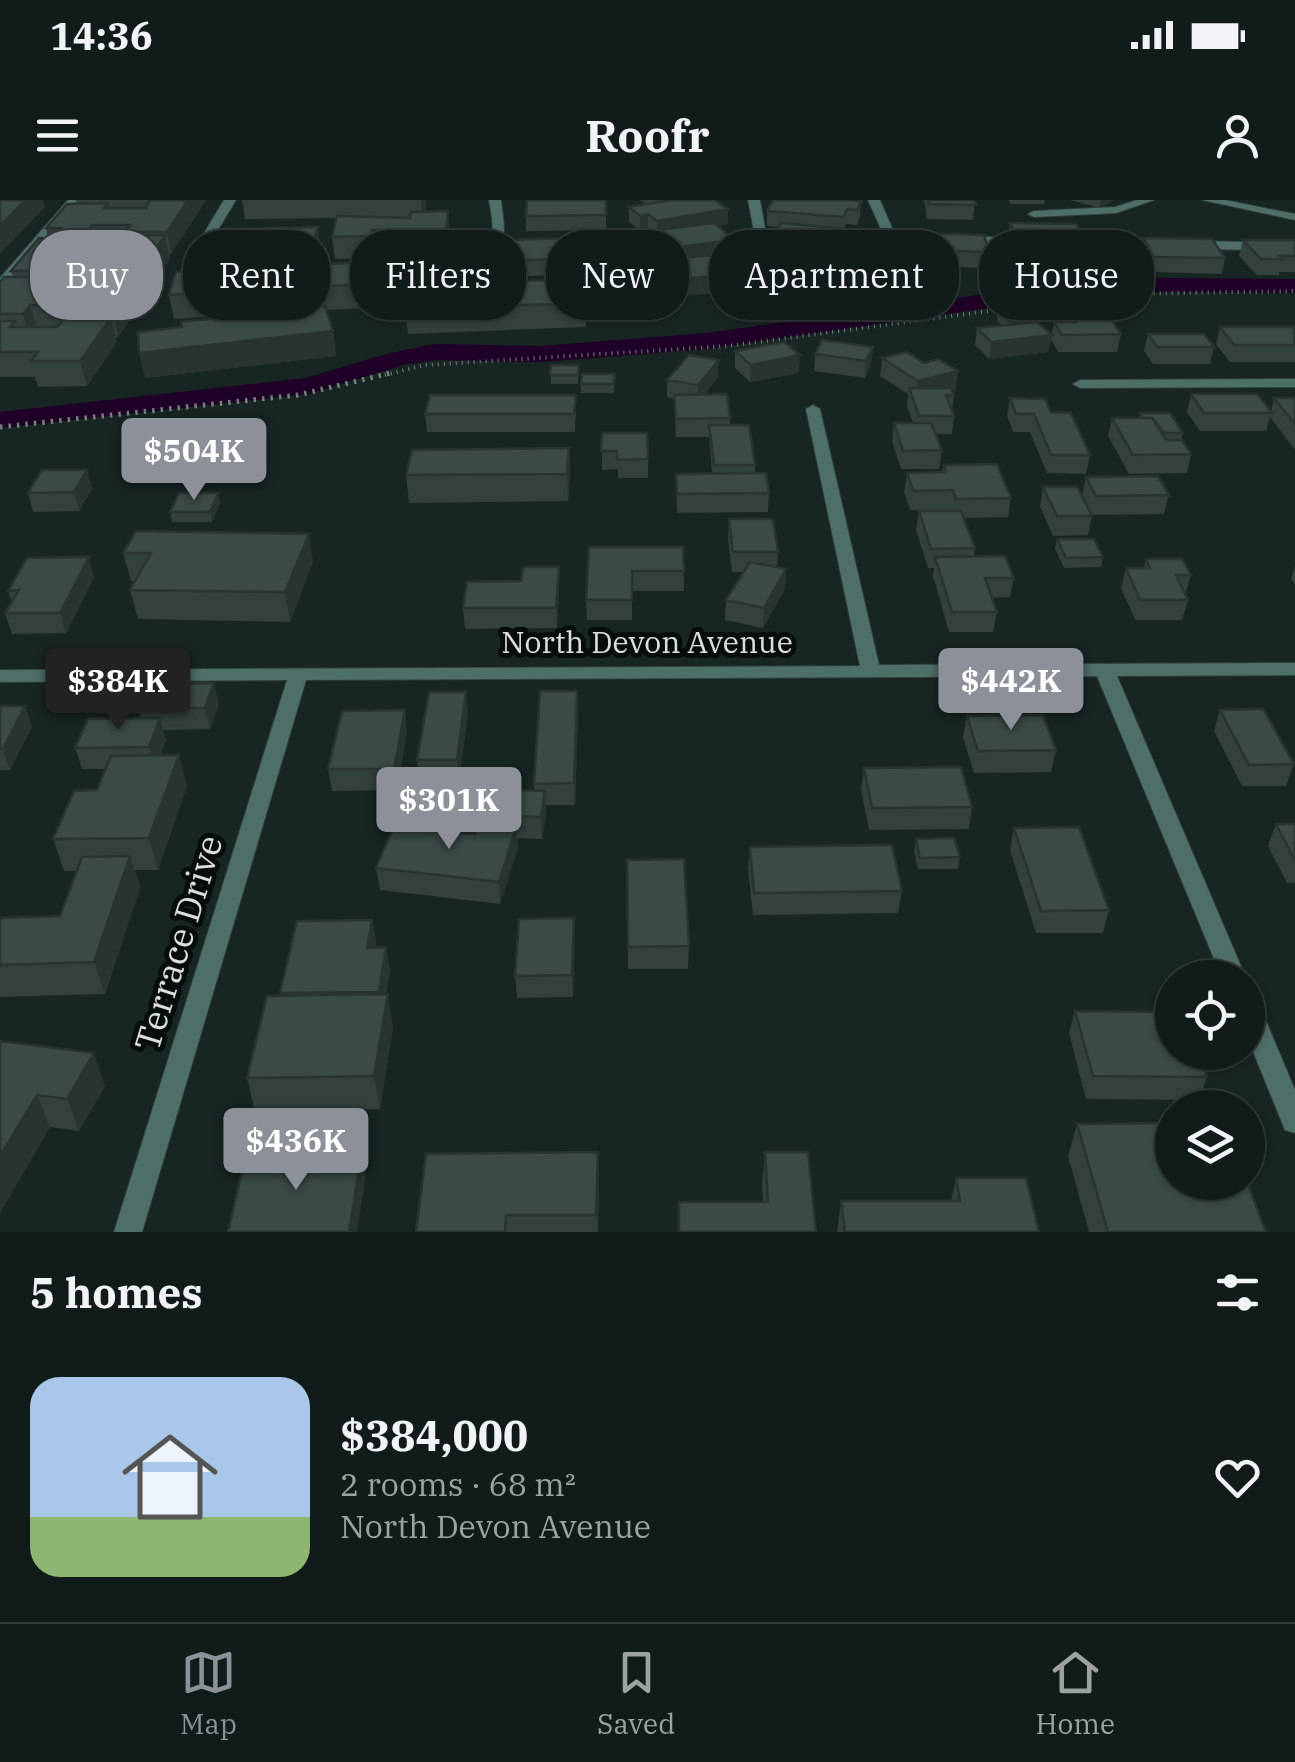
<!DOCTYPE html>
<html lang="en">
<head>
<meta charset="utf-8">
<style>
  body { margin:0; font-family:"IBM Plex Serif",serif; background:#1a2523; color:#f1f3f6; height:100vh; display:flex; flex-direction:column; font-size:38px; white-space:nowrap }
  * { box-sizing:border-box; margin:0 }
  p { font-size:32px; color:#9ca1a2 }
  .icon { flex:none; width:55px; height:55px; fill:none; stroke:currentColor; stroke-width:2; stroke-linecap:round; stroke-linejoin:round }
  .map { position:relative; height:1032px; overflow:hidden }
  .side { display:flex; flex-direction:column; background:#111c1a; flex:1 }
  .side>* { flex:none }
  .guide { position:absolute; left:30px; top:30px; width:1235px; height:90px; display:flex; gap:20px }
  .tools { position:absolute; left:1155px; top:760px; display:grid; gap:20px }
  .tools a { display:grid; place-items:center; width:110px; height:110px; border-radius:50%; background:#111c1a; box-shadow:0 2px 8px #0004,0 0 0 2px #303a39; font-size:50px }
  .price { position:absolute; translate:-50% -85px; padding:0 22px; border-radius:10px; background:#8c9099; color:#fff; font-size:32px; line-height:65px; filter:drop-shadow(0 2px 5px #0008) }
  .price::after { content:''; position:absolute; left:50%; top:60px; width:30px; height:22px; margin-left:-15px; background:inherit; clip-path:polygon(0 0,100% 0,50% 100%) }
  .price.active { background:#222; color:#fff }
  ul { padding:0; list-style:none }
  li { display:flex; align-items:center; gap:30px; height:250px; padding:0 30px }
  li span { display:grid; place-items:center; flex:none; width:280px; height:200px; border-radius:30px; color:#555 }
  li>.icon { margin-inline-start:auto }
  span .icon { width:120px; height:120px; fill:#fffc; stroke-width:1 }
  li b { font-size:42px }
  h2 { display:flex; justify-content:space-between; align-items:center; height:120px; padding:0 30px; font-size:42px }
  .tag { padding:0 35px; border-radius:40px; background:#111c1a; box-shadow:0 2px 8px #0004,0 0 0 2px #303a39; font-size:35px; line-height:90px }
  .tag.active { background:#8c9099; color:#fff }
  .status { display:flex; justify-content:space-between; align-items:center; height:70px; padding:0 50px; background:#111c1a; direction:ltr }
  .status svg { height:28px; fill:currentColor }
  header { display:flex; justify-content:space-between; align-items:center; height:130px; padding:0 30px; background:#111c1a; font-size:45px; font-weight:800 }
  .menu { display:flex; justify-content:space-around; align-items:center; height:140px; border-top:2px solid #303a39; background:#111c1a; font-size:28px; color:#9ca1a2 }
  .menu a { display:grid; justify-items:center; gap:5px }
  .menu .active { color:#8c9099 }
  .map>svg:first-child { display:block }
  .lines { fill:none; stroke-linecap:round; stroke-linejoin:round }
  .canal { fill:#1f0027; fill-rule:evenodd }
  .service-casing { stroke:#323f3d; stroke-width:2 }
  .minor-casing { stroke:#323f3d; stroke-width:2 }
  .path-far1 { stroke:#75817f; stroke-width:4; stroke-dasharray:1 5; stroke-linecap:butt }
  .path { stroke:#75817f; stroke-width:5; stroke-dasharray:2.5 6; stroke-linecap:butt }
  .service { fill:#4e6e68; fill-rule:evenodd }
  .minor { fill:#4e6e68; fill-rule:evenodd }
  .wall { fill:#33403d }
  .shaded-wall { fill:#293432 }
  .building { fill:#3b4a47; stroke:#293432; stroke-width:2.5 }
  .labels { text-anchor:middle; stroke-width:10; stroke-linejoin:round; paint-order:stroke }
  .street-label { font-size:30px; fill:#d8e1df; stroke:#070d0c }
  .near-street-label { font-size:35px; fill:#d8e1df; stroke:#070d0c }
</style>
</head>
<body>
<div class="status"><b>14:36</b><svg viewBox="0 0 49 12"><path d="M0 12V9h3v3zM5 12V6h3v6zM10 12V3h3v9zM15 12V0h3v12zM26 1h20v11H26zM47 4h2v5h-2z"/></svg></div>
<header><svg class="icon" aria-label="menu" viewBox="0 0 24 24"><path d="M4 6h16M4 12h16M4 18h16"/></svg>Roofr<svg class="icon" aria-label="person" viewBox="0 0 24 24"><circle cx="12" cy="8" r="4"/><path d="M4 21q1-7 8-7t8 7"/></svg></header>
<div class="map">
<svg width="1295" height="1032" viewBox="0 0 1295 1032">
  <rect width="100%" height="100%" fill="#172523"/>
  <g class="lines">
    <path class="canal" d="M1164,78L1295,79V93L1164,92L1065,97L707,149L541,162L435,160L403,165L309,194L0,228V212L306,178L390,153L435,144L541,146L707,133L1065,83Z"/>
    <g class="service-casing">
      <path id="service" d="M224,0H236L190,76L203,80L197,84L178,83L176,80Z
        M489,0H501C502,14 508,34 499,46C476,78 376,72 340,74L334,70L340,66C369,65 478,70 490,39C495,28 491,12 489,0Z
        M748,0H760L780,113L769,110Z
        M868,0H880L895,35L1295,43V51L891,42L885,38Z
        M1137,0H1154L1116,13L1034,17L1028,14L1034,11L1115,7Z
        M1202,0H1225L1295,14V20Z"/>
    </g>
    <g class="minor-casing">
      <path id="minor" d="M68,0H80L4,89L0,90V78Z
        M1295,179V187L1080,188L1073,184L1080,180Z
        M813,205L820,209L879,465L1295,463V475L1117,476L1246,778H1222L1097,476L306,480L142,1032H114L287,480L0,482V470L860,466L806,209Z
        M1248,799L1257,802L1261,809L1295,890V933L1285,930L1248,839Z"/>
    </g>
    <path class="path-far1" d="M385,175L425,165L728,146L1115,94L1295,91"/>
    <path class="path" d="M0,227L298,195L395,172"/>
    <use href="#service" class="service"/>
    <use href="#minor" class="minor"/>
  </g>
  <path class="wall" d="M76,0H206L171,54H169L170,58L147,93H145L146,97L118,137H115L117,142L87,186L38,187L35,177H0V82L13,77L11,71L48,39L46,28L77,4Z
    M242,0H427L424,11L450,32L448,53L375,52L374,58L335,59L332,37L337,18L245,19Z
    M606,0V30L526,31V16Z
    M639,0H714L728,24L718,26L733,40V56L726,57L740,73L739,90L653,99L639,78V62L653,61L650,58L641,59L632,48V33L650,31H640L629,22V7L647,4Z
    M924,0H975L973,20L927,19Z
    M1008,0H1045L1044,4H1011Z
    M1070,0H1114L1099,8Z
    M861,1L860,16L857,25L846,24L844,29L870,31L868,47L864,56L854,55L852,60L879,63L877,79L872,90L862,88L858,97L777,89L778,72L786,58L770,56L771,40L779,27L767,26V11Z
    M1010,23L1080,31L1079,36L1103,55L1100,71L1029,70L1022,51L1024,38L1011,37L1009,30Z
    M916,33L989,52L986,68L917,66L914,48Z
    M1143,38L1225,58L1222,74L1150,72L1139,54Z
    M506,40L606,57V73L508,77Z
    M1243,40H1295V72H1279V75H1257L1239,56Z
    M320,42L315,60L296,61L295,64H220L217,48Z
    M176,72L369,85L368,108L327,110L333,131L336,156L145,178L182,127L249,114L174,119L169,95Z
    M585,103L586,127L408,134L405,109Z
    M1059,104L1093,112L1092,115L1121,134L1117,152H1058L1051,139L1054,122L1062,121L1057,112Z
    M998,113L1039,119L1038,123L1052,135L1048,152L989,159L975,145L977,128L1003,126L997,121Z
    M1220,127L1295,128V162H1230L1216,144Z
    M1148,134L1214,147L1210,164H1153L1144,151Z
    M873,147L871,164L865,178L814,171L815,154Z
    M735,151L799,173L750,182L735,168Z
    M882,158L956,189L952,190L954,195L952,210L954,216L952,234H936L942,250L939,269H901L892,241L894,223H913L907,206L908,194L880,176Z
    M551,165H579L578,184H551Z
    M615,174L614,193H581V184Z
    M718,177L704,194L730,218V225L755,265V273L769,293L768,312L677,313L676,274L712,273L709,237H676L674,199L667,197V180Z
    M1191,194L1271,212L1274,198H1295V250L1270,217L1266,231H1200L1187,212Z
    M1010,198L1051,212L1090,255L1086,274L1047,273L1030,232H1013L1007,216Z
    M576,212L575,232H427L425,214Z
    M1140,213L1183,233L1181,240L1191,254L1187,273L1129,274L1108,236L1112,218H1139Z
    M602,233L648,259V278H618V269L602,270Z
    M569,248L570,275L568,301L409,303L406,275Z
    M944,265L1011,298L1008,317L964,318L975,348L974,356L1014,378L1010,397L992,398L997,412L993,432H949L933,376L934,368H928L916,330L919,311H951L910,310L904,292L907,273L942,272Z
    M87,270L92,289L79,311L33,312L28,293Z
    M1086,277L1169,295L1164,314L1092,315L1082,296Z
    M1043,287L1092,316L1088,335L1053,336L1040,306Z
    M218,293L220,303L212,322H172L170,312Z
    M729,319L778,352L777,367L786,369L785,389L763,428L725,420L726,400L743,372H732L728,339Z
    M136,331L313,362L290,422L138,419L130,390L135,381H131L123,353Z
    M1057,339L1103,357L1101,367L1064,368L1055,349Z
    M589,347H683L684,391H632V420H587L586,400Z
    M1146,359L1191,375L1185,395L1188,400L1182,420H1135L1121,388L1126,368H1144Z
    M1295,366V385L1291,379Z
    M559,367V387L557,428L465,429L463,408Z
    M94,377L66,433L12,434L5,413L12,403L8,391Z
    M219,504L210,529L163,530L166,540L160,556L187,586L158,670H135L140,688L105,794L0,797V718L60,716L77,671H64L53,639L97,590L106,569H82L75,548L142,519L139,509Z
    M0,506H25L32,527L10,570H0Z
    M1220,510L1294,564L1286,586H1242L1214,531Z
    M578,512L575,605H545L546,613L542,639L517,638L518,648L500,704L380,690L376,668L424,629L422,613L534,591V584Z
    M468,513L459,581L420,582L417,560Z
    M967,516L1056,550L1051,572L974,573L963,537Z
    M407,531L397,590L332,591L328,569Z
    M864,568L972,607L969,629L869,630L861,589Z
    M1276,624H1295V683H1287L1268,646Z
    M1014,628L1109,710L1103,733H1036L1010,650Z
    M916,639L960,657L958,669H918L914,650Z
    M750,647L902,691L898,713L753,715L748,669Z
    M627,660L689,746L688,769H628Z
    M574,718L573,797L517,798L515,776Z
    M372,720L376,742L375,748L386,747L390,770L386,794L393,827L380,909L255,911L247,878L281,796L280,793Z
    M1075,811L1207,877L1199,900L1086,899L1069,833Z
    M0,841L105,886L79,931L50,927L0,1013Z
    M1077,924L1172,982L1266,1032H1089L1068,956Z
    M765,952L816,1032H678L679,1002H763L762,984Z
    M956,978L1039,1032H837L841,1001H951Z
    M599,984L598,1032H416Z"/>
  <path class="shaded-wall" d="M25,0H43L45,7L0,54V26Z
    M188,0H206L171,54L167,32Z
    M421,0H427L422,17Z
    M1101,0H1114L1099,8Z
    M728,9V24L657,36V21Z
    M448,11L450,32L448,53L446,31Z
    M648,14V30L640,31V16Z
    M92,25L97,48L92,55L86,32Z
    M318,27L320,42L315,60L312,45Z
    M372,30L375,52L374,58L371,36Z
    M870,31L868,47L864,56L866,40Z
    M165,35L170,58L147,93L141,70Z
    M856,39L854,55L851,64L852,48Z
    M733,40V56L657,65V50Z
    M650,42V58L641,59V43Z
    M366,62L369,85L368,108L365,84Z
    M63,63L69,86L63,94L57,70Z
    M879,63L877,79L872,90L874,74Z
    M864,72L862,88L858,97L859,81Z
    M740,73L739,90L653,99V82Z
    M140,74L146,97L118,137L113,113Z
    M30,105L37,129L29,138L23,114Z
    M111,118L117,142L87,186L80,161Z
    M333,131L336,156L145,178L139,153Z
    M1052,135L1048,152L989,159L991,142Z
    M873,147L871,164L865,178L866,161Z
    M800,155L799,173L750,182L751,165Z
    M719,160L718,177L698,203V185Z
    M958,171L956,189L916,199L918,181Z
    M569,248L570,275L568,301L567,274Z
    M87,270L92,289L79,311L74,292Z
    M218,293L220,303L212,322L210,312Z
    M309,334L313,362L290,422L285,392Z
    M89,357L94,377L66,433L60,413Z
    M559,367V387L557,428L556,408Z
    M786,369L785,389L763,428L764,408Z
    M214,483L219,504L210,529L205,508Z
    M577,491L578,512L575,605L574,583Z
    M466,492L468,513L459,581L457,560Z
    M25,506L32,527L10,570L3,549Z
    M405,510L407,531L397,590L394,569Z
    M160,518L166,540L155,568L149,547Z
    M179,555L187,586L158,670L149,638Z
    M545,591L546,613L542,639L541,617Z
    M516,627L518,648L500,704L499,682Z
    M130,656L140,688L105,794L94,762Z
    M574,718L575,740L573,797L572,775Z
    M372,720L376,742L371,770L367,748Z
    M386,747L390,770L383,814L379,792Z
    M388,794L393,827L380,909L374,876Z
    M94,853L105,886L79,931L67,899Z
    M37,895L50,927L0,1013V956Z
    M362,952L366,974L357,1032H349Z
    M598,952L599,984L597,1032L596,1015Z"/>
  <path class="building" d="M0,0H25L0,26Z
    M150,0H188L167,32H125L130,25H92L86,32H57L61,28H46L67,4L108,3L104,8H146Z
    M527,0H606V15L526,16Z
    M671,0H714L728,9L657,21L648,14L640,16L629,7Z
    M773,0H847L861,1L858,10L847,9L844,17L767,11Z
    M928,0H974L976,5L929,4Z
    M448,11L446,31L372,30L371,36L332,37L337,16L410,18L411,12Z
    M715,23L733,40L657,50L650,42L641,43L632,33Z
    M781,23L870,31L866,40L856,39L852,48L771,40Z
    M1010,23L1076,24L1080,31L1013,30Z
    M318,27L312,45H294L293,49L217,48L225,29Z
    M916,33L984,35L989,52L919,50Z
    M165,35L141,70H98L103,62L63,63L57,70L11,71L39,38L118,43L123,36Z
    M1024,36L1093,37L1103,55L1032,54Z
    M602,37L606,57L507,61L506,40Z
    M1143,38L1212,39L1225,58L1154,57Z
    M1243,40H1295V56H1280L1283,59H1261Z
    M724,54L740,73L653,82L639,62Z
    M788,54L879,63L874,74L864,72L859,81L778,72Z
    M366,62L365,84L169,95L176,72Z
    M98,74H140L113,113H65L72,105H30L23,114H0V82L4,77H48L44,83H91Z
    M581,79L585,103L405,109L408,85Z
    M1059,104H1087L1093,112L1064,113Z
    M325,106L333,131L139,153L138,132L182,127L181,122Z
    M1024,109L1039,119L1012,123L998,113Z
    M1072,115H1108L1121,134L1062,135L1054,122H1076Z
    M65,118H111L80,161H31L38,152H0V121H15L10,127H57Z
    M1037,122L1052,135L991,142L977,128Z
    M1220,127H1294L1295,145H1234Z
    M1148,134H1204L1214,147H1157Z
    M822,140L873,147L866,161L815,154Z
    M784,142L800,155L751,165L735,151Z
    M907,152L924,163L938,159L958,171L918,181L882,158Z
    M689,155L719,160L698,185L667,180Z
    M551,165H579L578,175H550Z
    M582,174H615L614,184H581Z
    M909,188H951L954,195H946L954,216H919Z
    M727,194L730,218L676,219L674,195Z
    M1191,194H1257L1272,213H1204Z
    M430,195H576L574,214H425Z
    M1010,198L1045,199L1051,212L1071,213L1090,255H1051L1034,214H1016Z
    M1274,198H1295V224Z
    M1140,213H1170L1183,233H1165L1152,218H1143Z
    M1112,218H1152L1166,240H1182L1191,254L1133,255Z
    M894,223H931L942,250L903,251Z
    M709,225H749L755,265H714Z
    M602,233H647L648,259L617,260V251H601Z
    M569,248L567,274L406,275L412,250Z
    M997,264L1011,298L956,299L953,290L913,291L907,273L946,272L944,265Z
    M42,270H87L74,292L28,293Z
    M766,273L769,293L677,294L676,274Z
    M1158,276L1169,295L1096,296L1086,277Z
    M1043,287H1077L1092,316H1057Z
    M179,293H218L210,312H170Z
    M919,311H961L975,348L931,349Z
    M729,319H773L778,352H733Z
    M136,331L309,334L285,392L130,390L151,353H123Z
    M1057,339H1094L1103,357L1066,358Z
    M589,347H683L684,371H632V400H586Z
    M1005,356L1014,378H985L997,412H952L935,357Z
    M89,357L60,413H5L19,390L8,391L27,358Z
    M1146,359H1182L1191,375H1176L1188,400H1140L1126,368H1150Z
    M750,362L786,369L764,408L726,400Z
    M523,367H559L556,408H463L467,382L521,381Z
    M214,483L205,508L139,509L149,484Z
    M540,491H577L574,583L534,584Z
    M429,492H466L457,560H417Z
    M0,506H25L3,549H0Z
    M1263,509L1294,564L1249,565L1220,510Z
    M405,510L394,569H328L342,511Z
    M1043,515L1056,550L978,551L967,516Z
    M160,518L149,547L75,548L88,519Z
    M179,555L149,638L53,639L74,591L97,590L111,556Z
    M961,567L972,607L872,608L864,568Z
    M428,587L545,591L541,617L422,613Z
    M479,623L516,627L499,682L376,668L394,626L475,634Z
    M1276,624H1295V661Z
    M1079,627L1109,710L1041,711L1014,628Z
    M954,638L960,657L920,658L916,639Z
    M892,645L902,691L754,693L750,647Z
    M130,656L94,762L0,765V718L60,716L82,657Z
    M684,659L689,746L628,747L627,660Z
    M574,718L572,775L515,776L519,719Z
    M372,720L367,748L386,747L379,792L280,793L297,721Z
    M388,794L374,876L247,878L267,796Z
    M1075,811L1172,812V852H1198L1207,877L1093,876Z
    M0,841L94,853L67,899L37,895L0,956Z
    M1172,923V982H1247L1266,1032H1108L1077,924Z
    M362,952L349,1032H228L246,954Z
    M598,952L596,1015H506L505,1032H416L426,954Z
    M765,952H808L816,1032H679V1002H768Z
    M956,978H1026L1039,1032H845L841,1001H960Z"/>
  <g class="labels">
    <g class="street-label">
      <text x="647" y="453">North Devon Avenue</text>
    </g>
    <g class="near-street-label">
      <text transform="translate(179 743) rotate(-73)" y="12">Terrace Drive</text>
    </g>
  </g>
</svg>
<div class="tools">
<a><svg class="icon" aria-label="locate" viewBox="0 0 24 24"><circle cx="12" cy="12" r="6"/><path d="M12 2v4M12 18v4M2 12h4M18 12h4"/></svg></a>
<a><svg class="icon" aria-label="layers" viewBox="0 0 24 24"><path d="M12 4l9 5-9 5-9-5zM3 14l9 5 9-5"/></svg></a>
</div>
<b class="price" style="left:194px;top:303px">$504K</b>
<b class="price active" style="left:118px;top:533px">$384K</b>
<b class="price" style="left:1011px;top:533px">$442K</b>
<b class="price" style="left:449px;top:652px">$301K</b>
<b class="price" style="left:296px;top:993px">$436K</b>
<div class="guide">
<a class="tag active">Buy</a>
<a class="tag">Rent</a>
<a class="tag">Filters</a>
<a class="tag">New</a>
<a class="tag">Apartment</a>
<a class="tag">House</a>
</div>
</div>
<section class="side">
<h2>5 homes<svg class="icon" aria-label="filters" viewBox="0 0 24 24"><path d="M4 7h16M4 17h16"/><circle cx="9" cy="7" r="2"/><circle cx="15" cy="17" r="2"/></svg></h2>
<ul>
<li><span style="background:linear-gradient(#a9c7e8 70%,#8fb573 0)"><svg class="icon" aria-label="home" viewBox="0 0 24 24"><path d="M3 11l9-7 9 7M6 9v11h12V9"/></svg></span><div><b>$384,000</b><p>2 rooms · 68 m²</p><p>North Devon Avenue</p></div><svg class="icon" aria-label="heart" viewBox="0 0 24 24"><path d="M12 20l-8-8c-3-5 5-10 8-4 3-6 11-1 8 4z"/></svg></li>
</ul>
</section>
<nav class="menu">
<a class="active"><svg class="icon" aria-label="map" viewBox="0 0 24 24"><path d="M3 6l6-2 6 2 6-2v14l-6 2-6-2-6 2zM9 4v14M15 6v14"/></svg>Map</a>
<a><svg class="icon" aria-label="saved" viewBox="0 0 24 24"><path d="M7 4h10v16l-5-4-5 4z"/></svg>Saved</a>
<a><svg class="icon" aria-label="home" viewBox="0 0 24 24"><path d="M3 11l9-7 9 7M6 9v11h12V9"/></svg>Home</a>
</nav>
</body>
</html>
